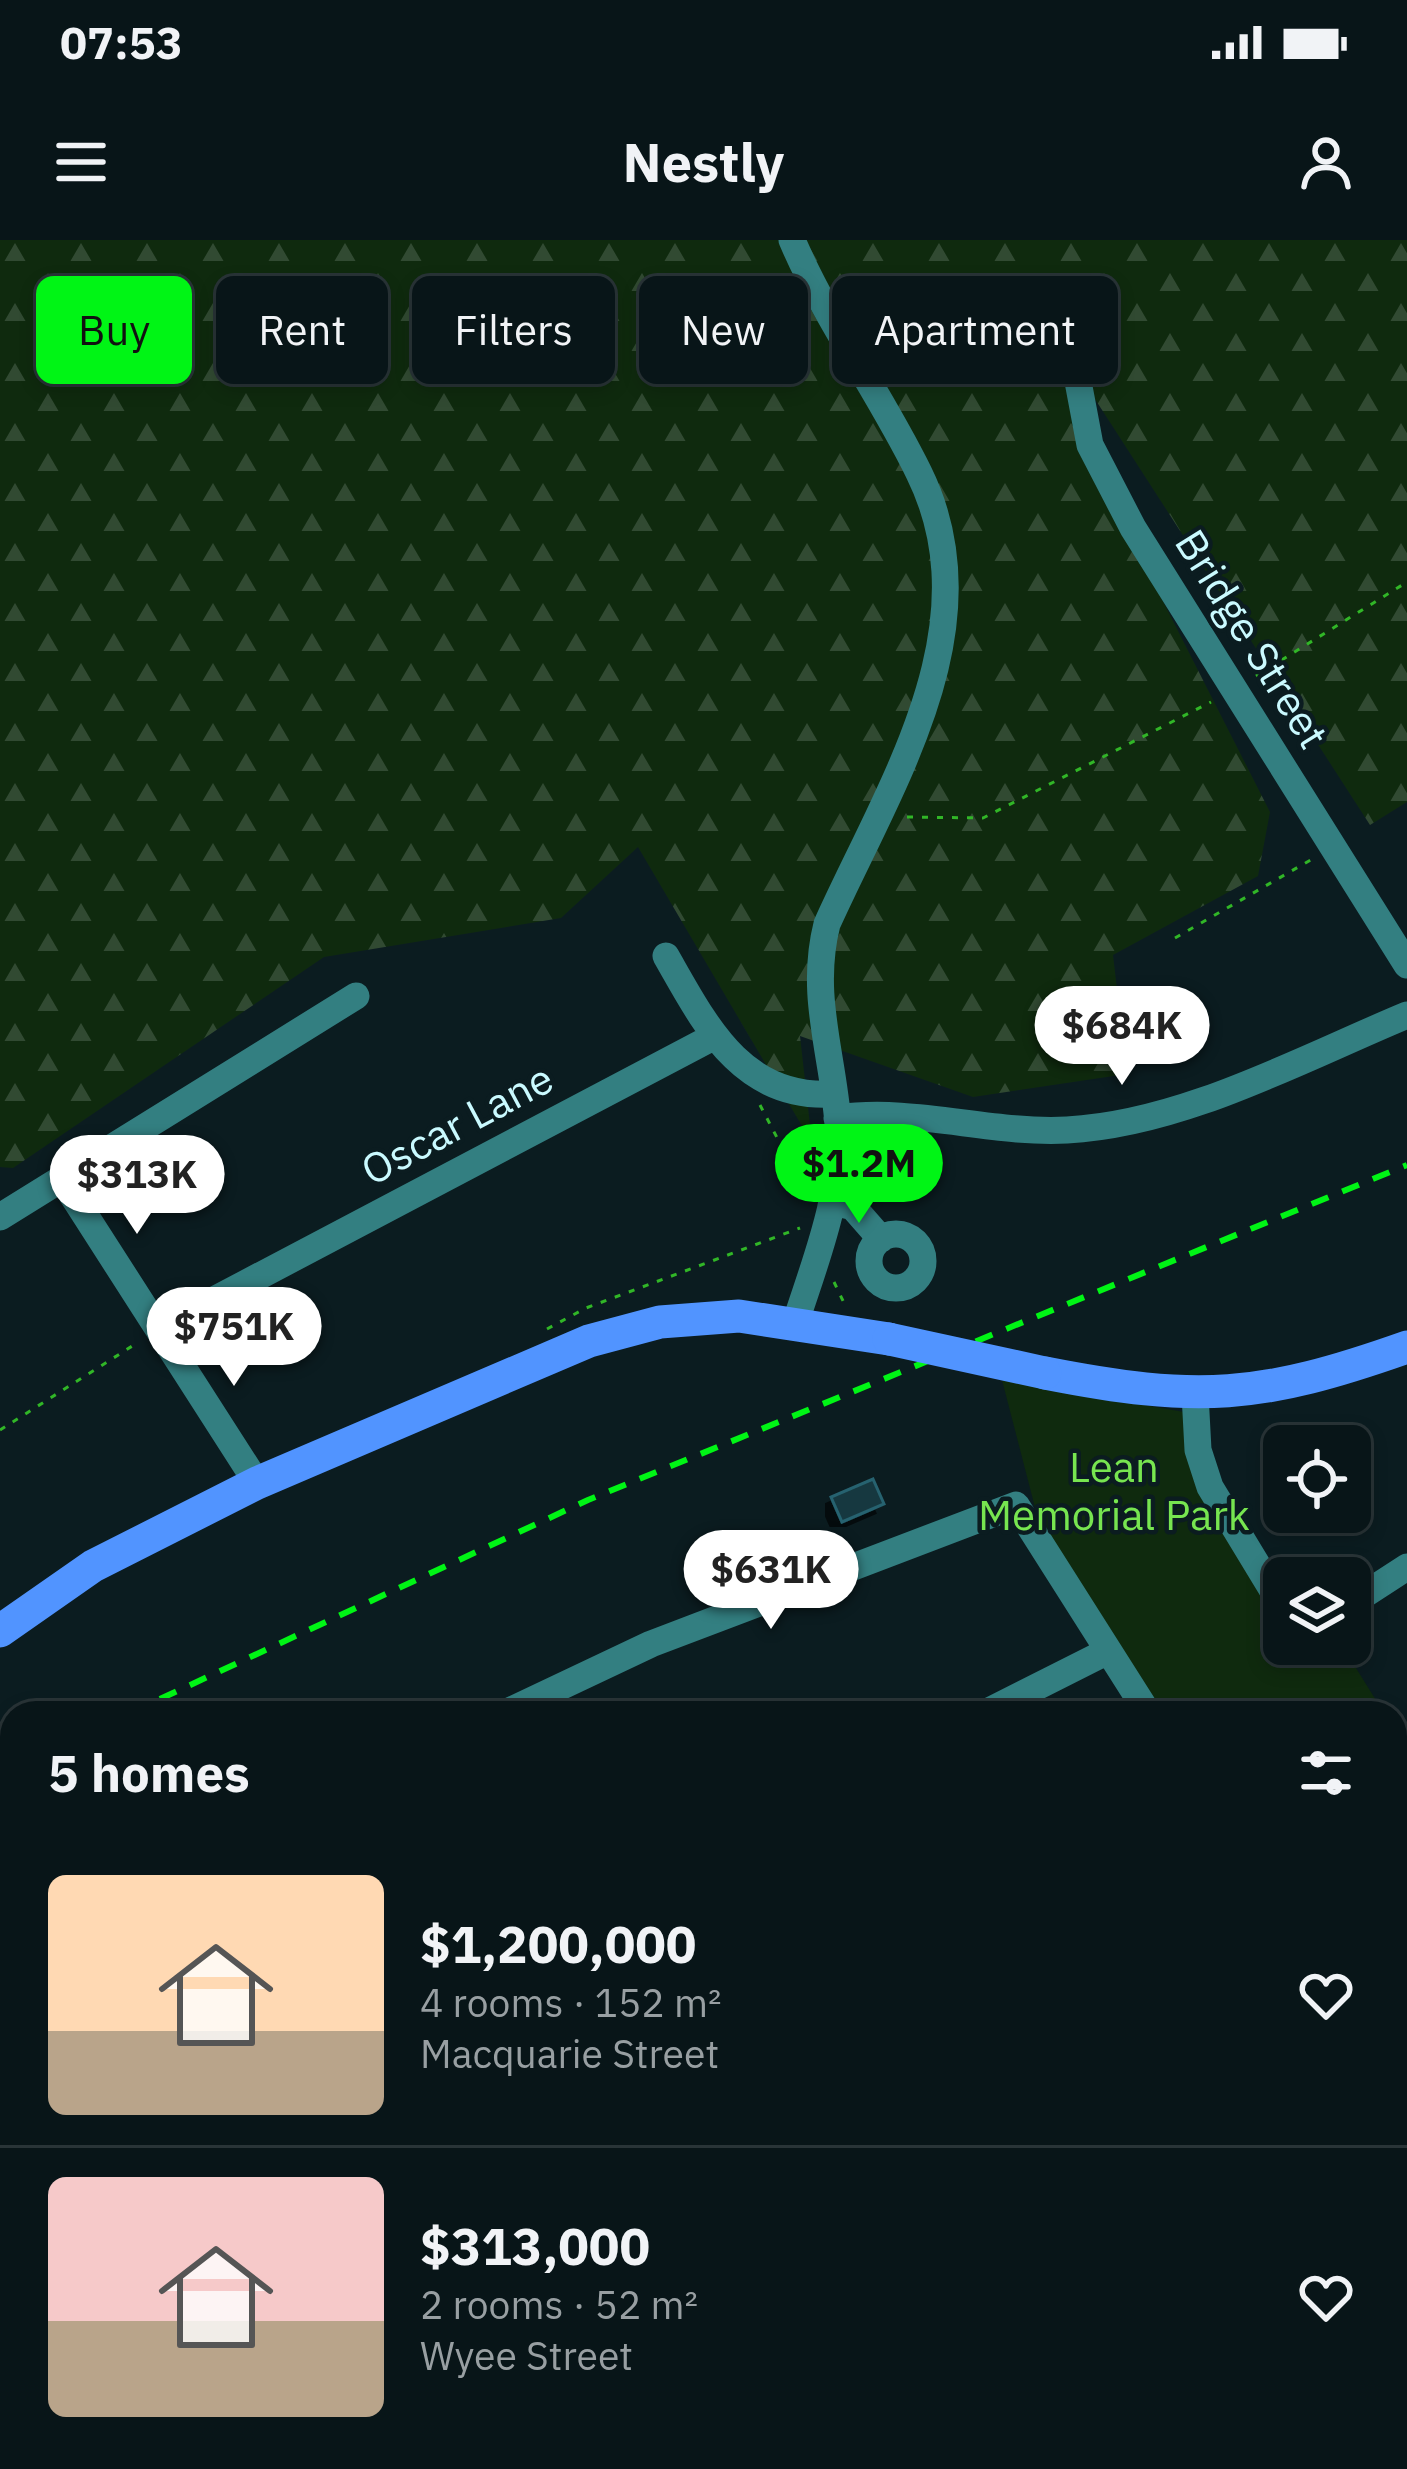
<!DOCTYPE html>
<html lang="en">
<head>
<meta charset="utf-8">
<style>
  body { margin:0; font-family:"IBM Plex Sans",sans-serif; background:#162225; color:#f1f3f6; height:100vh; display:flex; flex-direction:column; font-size:45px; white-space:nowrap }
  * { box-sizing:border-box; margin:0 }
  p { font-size:39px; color:#989fa2 }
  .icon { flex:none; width:66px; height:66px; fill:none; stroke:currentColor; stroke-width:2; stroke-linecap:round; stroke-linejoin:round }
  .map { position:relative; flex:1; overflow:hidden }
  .drawer { position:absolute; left:0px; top:1461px; width:1407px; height:768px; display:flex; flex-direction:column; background:#081518; border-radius:36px 36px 0 0; box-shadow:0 6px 18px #0003,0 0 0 3px #293437 }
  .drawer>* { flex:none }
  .top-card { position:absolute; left:36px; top:36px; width:1335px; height:108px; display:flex; gap:24px }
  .tools { position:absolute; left:1263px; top:1185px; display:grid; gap:24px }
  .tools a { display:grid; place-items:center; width:108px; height:108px; border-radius:18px; background:#081518; box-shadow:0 6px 18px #0003,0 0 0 3px #293437; font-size:60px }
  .price { position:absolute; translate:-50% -102px; padding:0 27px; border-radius:42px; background:#fff; color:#222; font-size:39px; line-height:78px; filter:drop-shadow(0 3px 6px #0008) }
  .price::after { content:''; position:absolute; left:50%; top:72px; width:36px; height:27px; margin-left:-18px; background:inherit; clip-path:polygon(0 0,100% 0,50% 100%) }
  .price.current { background:#00f515; color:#111 }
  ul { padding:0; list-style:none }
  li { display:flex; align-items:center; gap:36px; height:300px; padding:0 48px }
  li+li { border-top:3px solid #293437 }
  li span { display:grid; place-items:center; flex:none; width:336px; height:240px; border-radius:18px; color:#555 }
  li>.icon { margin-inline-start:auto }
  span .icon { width:144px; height:144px; fill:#fffc; stroke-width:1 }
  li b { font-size:51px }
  h2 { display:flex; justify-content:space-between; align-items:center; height:144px; padding:0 48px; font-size:51px }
  .chip { padding:0 42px; border-radius:18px; background:#081518; box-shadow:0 6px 18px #0003,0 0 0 3px #293437; font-size:42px; line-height:108px }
  .chip.current { background:#00f515; color:#111 }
  .status { display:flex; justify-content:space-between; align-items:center; height:84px; padding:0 60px; background:#081518; direction:ltr }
  .status svg { height:33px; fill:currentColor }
  header { display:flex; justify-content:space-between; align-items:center; height:156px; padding:0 48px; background:#081518; font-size:54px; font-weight:700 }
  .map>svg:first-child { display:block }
  .forest { fill:url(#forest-firs) }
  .park { fill:#0f2a0e }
  .building { fill:#163941; stroke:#27626f; stroke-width:3; filter:url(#shadow) }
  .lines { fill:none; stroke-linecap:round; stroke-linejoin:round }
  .path { stroke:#31b627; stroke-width:3; stroke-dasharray:6 9; stroke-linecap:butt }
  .minor { stroke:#337f81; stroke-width:27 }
  .major { stroke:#5194ff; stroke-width:33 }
  .rail { stroke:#00f515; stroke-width:6; stroke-dasharray:18 15; stroke-linecap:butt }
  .major-bridge { stroke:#5194ff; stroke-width:33 }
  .labels { text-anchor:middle; stroke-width:9; stroke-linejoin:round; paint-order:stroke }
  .street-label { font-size:42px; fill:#cafaff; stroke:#0b1c20 }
  .park-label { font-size:42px; fill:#77e550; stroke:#0b1c20 }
</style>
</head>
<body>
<div class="status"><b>07:53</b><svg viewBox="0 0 49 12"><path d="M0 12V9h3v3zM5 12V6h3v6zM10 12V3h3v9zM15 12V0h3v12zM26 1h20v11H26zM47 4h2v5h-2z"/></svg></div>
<header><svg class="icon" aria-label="menu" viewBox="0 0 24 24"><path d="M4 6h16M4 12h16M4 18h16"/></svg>Nestly<svg class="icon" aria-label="person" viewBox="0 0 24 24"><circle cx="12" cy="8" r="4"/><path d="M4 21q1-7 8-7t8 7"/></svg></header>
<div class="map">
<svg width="1407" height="2229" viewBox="0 0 1407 2229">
  <defs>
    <pattern id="forest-firs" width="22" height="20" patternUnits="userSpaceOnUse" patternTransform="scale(3)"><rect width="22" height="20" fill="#0f2a0e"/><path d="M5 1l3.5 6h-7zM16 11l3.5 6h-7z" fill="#314a32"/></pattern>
    <filter id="shadow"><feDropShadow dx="-9" dy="9" stdDeviation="0" flood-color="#0009"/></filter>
  </defs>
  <rect width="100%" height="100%" fill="#0b1c20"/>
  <path class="forest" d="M0,0H1407V562L1370,585L1093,156L1077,85L1105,77L1090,53L1061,84L1080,198L1270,572L1258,636L1113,715L1127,834L973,857L800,796L812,903L638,607L561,678L324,717L13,928L0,927Z
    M12,1593V1707L0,1718V1598Z
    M1407,2185V2229H1336L1344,2217H1395V2189Z
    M550,2217H1053L1054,2222L1088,2226L1167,2217H1319L1332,2229H545Z"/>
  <path class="park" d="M1002,1140L1184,1172L1284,1379V1404H1341L1384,1473H1164L1039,1283Z"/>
  <path class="building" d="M873,1239L884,1264L842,1282L831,1257Z"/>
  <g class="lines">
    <path class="path" d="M1256,436L1407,342
      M907,577L983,578L1211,462
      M1175,698L1314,618
      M760,865L808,957
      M834,1042L845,1065
      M547,1089L586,1068L800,988
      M0,1190L137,1103
      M164,2223L173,2217"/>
    <path class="minor" d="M792,0C827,82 880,153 919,233C995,387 889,546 827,684C809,755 833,814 838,884C843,953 817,1016 796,1081
      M1070,99L1090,205L1133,288L1407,725
      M666,716C705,784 741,859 832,854
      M837,878C915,867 989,894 1067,890C1183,884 1301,819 1407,775
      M62,939L257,1243
      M833,962L853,967L881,999
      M0,977L356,756
      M869 1021a27 27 0 1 1 54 0a27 27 0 1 1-54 0Z
      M159,1089L713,797
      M1195,1154L1198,1210L1210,1247L1284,1369
      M1350,1364L1407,1327
      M505,1473L651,1404L1016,1265L1148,1473
      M985,1473L1108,1411
      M1395,1542L1407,1534
      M1395,1756L1407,1749
      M0,1771L12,1759
      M1395,1864L1407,1883
      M1395,1971L1407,1963
      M0,2023L12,2045
      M0,2096L12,2089
      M122,2229L140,2217
      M512,2229L516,2217"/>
    <path class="major" d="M1045,1133C1198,1163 1260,1159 1407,1107
      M0,1391L93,1326L257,1243L589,1101L660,1082L739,1076L889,1099"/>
    <path class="rail" d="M130,1473L588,1260L1407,925
      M0,1553L12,1546"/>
    <path class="major-bridge" d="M889,1099L1045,1133"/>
  </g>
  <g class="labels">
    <g class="street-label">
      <text transform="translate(1252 399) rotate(58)" y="15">Bridge Street</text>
      <text transform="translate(457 884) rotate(-28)" y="15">Oscar Lane</text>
    </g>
    <g class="park-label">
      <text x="1114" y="1242">Lean<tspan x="1114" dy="48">Memorial Park</tspan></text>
    </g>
  </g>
</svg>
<div class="tools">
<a><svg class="icon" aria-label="locate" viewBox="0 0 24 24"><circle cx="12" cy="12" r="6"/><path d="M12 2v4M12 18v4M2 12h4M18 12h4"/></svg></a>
<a><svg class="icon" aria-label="layers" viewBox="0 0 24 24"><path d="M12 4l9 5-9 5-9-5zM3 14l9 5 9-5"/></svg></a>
</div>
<b class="price" style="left:1122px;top:848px">$684K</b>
<b class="price current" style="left:859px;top:986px">$1.2M</b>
<b class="price" style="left:137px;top:997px">$313K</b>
<b class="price" style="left:234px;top:1149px">$751K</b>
<b class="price" style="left:771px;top:1392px">$631K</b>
<div class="top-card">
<a class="chip current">Buy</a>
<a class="chip">Rent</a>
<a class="chip">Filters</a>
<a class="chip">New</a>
<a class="chip">Apartment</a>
</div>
<section class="drawer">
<h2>5 homes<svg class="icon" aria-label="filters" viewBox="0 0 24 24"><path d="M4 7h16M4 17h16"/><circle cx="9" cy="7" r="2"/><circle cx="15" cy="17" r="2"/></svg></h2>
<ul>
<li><span style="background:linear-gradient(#ffd9b3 65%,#b9a48a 0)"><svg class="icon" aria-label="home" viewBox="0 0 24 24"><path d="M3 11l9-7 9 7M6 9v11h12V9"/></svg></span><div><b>$1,200,000</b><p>4 rooms · 152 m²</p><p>Macquarie Street</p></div><svg class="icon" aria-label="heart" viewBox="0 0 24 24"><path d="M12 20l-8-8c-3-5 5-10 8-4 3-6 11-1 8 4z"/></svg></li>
<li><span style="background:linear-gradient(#f6c9c9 60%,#b9a48a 0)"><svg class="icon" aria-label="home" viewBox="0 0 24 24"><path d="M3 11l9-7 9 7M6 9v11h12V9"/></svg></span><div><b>$313,000</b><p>2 rooms · 52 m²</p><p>Wyee Street</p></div><svg class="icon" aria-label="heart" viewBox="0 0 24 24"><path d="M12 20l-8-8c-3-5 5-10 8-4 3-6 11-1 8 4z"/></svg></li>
</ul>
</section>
</div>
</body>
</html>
